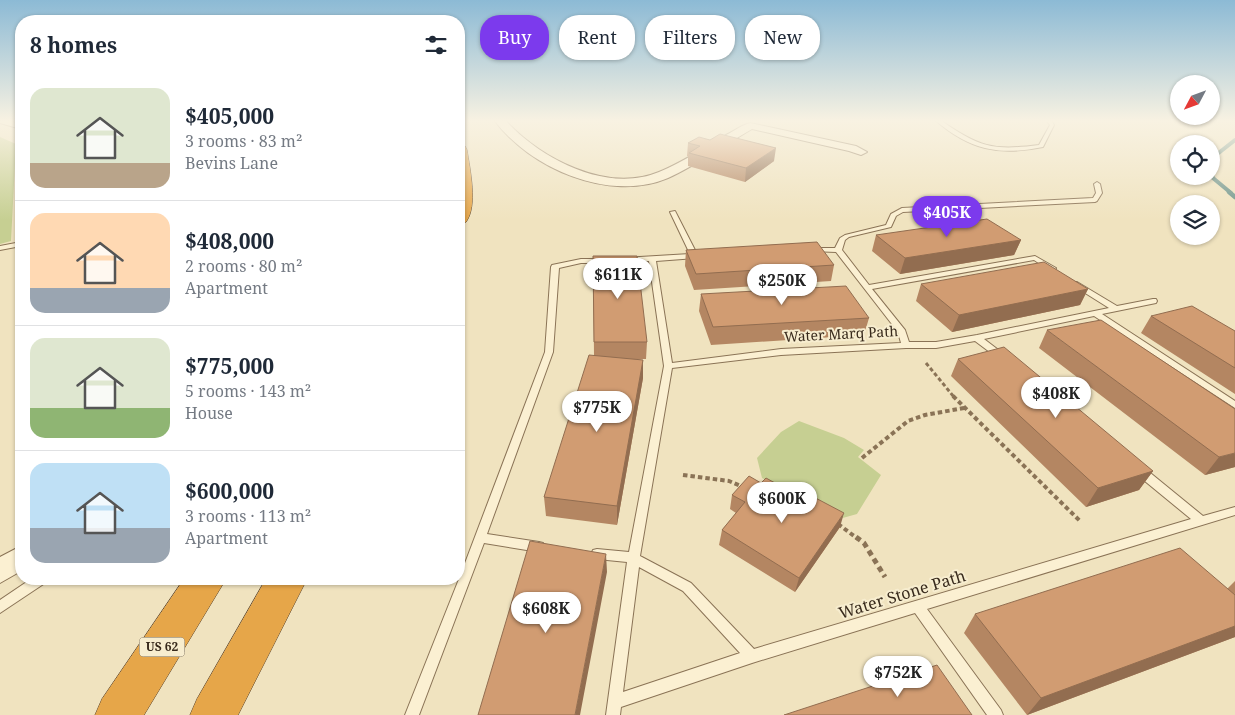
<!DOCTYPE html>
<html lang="en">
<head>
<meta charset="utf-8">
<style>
  body { margin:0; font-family:"Noto Serif",serif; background:#f2f2f3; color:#1f2937; height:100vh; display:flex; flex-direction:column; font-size:19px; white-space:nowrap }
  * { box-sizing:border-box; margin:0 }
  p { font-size:16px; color:#747a83 }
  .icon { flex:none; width:28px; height:28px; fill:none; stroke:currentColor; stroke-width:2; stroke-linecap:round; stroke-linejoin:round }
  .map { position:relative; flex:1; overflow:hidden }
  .drawer { position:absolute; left:15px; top:15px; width:450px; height:570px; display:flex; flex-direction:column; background:#fff; border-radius:20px; box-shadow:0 1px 4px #0004 }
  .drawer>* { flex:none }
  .banner { position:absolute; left:480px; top:15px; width:475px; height:45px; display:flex; gap:10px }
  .needle { width:32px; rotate:229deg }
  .fabs { position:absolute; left:1170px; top:75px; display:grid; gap:10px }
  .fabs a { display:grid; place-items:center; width:50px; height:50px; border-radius:50%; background:#fff; box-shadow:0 1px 4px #0004; font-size:25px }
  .price { position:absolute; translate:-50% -42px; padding:0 11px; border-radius:18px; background:#fff; color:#222; font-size:16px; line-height:32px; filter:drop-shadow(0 1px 2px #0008) }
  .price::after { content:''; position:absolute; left:50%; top:30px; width:15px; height:11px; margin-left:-8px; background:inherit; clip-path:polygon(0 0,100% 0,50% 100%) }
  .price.selected { background:#7c3aed; color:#fff }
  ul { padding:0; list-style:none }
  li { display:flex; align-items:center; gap:15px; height:125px; padding:0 15px }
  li+li { border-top:1px solid #e0e1e3 }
  li span { display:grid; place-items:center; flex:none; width:140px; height:100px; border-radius:15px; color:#555 }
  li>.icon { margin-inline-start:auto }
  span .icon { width:60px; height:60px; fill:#fffc; stroke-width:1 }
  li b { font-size:21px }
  h2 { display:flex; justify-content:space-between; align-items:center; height:60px; padding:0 15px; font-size:21px }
  .tag { padding:0 18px; border-radius:20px; background:#fff; box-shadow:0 1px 4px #0004; font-size:18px; line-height:45px }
  .tag.selected { background:#7c3aed; color:#fff }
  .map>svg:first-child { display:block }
  .green { fill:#c6cf92 }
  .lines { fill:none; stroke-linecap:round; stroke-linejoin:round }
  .stream-far1 { stroke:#699088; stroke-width:4 }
  .stream { stroke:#699088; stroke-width:4.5 }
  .lane-casing { stroke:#8a7356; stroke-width:2 }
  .street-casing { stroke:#8a7356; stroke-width:2 }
  .highway-casing { stroke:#57412b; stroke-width:1 }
  .path-far2 { stroke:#8a7356; stroke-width:3; stroke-dasharray:4 2.5; stroke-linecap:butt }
  .path-far1 { stroke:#8a7356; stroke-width:4; stroke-dasharray:4.5 3; stroke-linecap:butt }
  .path { stroke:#8a7356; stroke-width:5; stroke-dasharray:5.5 4; stroke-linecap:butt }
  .lane { fill:#fbf0d2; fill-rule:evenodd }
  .street { fill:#fbf0d2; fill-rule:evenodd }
  .highway { fill:#e6a649; fill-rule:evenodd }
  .wall { fill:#b48662 }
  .shaded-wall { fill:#926d50 }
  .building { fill:#d19c72; stroke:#926d50 }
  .labels { text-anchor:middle; stroke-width:4; stroke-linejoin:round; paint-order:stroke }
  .shield { fill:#f7edcf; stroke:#716452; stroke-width:1 }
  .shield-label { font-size:12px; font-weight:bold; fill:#382a1c }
  .street-label { font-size:14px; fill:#382a1c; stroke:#f7edcf }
  .near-street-label { font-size:16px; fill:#382a1c; stroke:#f7edcf }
</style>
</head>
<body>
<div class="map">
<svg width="1235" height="715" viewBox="0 0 1235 715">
  <rect width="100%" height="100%" fill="#f0e3bf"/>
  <path class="green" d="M0,137L16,144L11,241L0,244Z
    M799,421L844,438L864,450L858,457L881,475L857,514L839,519L762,478L757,458L781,432Z"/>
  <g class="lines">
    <path class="stream-far1" d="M1211,159L1235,140
      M1211,172L1213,178L1231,193"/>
    <path class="stream" d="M1229,192L1235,197"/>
    <g class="lane-casing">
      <path id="lane" d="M935,120H940C980,147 991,151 1039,145L1050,125L1046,120H1051L1054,125L1043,147C998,156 970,150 935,120Z
        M1097,182L1100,184L1102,193L1097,201L1095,202L903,212L896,216L891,227L849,237L845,240L842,250L869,285L1035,256L1056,268L1055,270H1049L1034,260L872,289L905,330L909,342H936L977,335L1109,308L1074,286L1073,284L1074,282H1077L1117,306L1153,299H1156L1157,301L1156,303L1102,314L1235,401V408L1094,316L984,339L1005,355L1006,357L1005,359H999L975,341L936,348H906L781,355L672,368L640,556L691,583L754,649L1191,519L1135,473L1134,470L1135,467L1139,466L1143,467L1203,516L1235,507V515L927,609L1001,710L1003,715H987L915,613L752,663L621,707L620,715H606L627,562L597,559L593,558L591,554L593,550L597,549L629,552L664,366L649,261L626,262H623V258L690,254L670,212L675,211L697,254L700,256L696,258L656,261L672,363L781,349L901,343L898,332L836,252L811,251L808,249L809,248H835L840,238L845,235L886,225L891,214L902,208L1093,198L1096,193L1094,184ZM639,567L683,591L740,653L623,692Z
        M21,242V246L0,250V246Z
        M581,259H605L609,261L605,263H581L559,268L553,352L487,534L539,542L543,543L545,547L543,551L539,552L484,543L419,715H405L459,579L545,352L551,267L552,265Z
        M31,579H47L45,583L0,613V600Z"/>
    </g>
    <g class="street-casing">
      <path id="street" d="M0,120L21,123V129L0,123Z
        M494,120H505C540,158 606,194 659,172C682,163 705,147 726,135C734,131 742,125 750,123L856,146L867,152L861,155L849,151L752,129C724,145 697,165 668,178C609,203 530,168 494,120Z
        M21,546V571L0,583V557Z"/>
    </g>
    <g class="highway-casing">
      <path id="highway" d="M459,145L465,146L467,150C470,169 478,206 466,222L459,224Z
        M184,579H226L144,715H95L102,699Z
        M266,579H307L238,715H190L197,699Z"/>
    </g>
    <path class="path-far2" d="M926,363L954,397"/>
    <path class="path-far1" d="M953,396L1081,522
      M862,458L908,421L925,415L964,408
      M683,475L729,481L743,487
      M838,524L858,539"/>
    <path class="path" d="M856,537L864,543L885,577"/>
    <use href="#lane" class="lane"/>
    <use href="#street" class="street"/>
    <use href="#highway" class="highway"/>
  </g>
  <path class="wall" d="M688,143L774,161L745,182L688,166V156H687Z
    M876,235L1021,240L1014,255L900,274L872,251Z
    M686,250L834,265L831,281L694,290L685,266Z
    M593,256L647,342L646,359H636L643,360V378L617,525L546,516L544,497L594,355Z
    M921,284L1088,289L1080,305L952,332L916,301Z
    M701,294L869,318L864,335L711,345L699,311Z
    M1151,316L1235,331V394L1141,333Z
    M1047,330L1235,467L1205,475L1039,348Z
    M958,359L1153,471L1139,490L1086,507L951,376Z
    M761,483L804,499L840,527L795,592L719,545L722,530L736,513L730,509L732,495Z
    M1235,581V637L1027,715L964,633L975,614L1227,589Z"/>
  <path class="shaded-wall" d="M776,148L774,161L745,182L746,168Z
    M1021,240L1014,255L900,274L905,258Z
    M1088,289L1080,305L952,332L959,315Z
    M643,360V378L617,525V506Z
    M1235,453V467L1205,475L1219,457Z
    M1153,471L1139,490L1086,507L1098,488Z
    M844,513L840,527L795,592L799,578Z
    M606,554L607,572L580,715H575Z
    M1235,626V637L1027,715L1041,698Z"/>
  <path class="building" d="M720,134L776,148L746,168L689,153L700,146L688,143L699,137L710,140Z
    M987,219L1021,240L905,258L876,235Z
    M817,242L834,265L696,274L686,250Z
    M593,256H637L647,342H594Z
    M1044,262L1088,289L959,315L921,284Z
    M846,286L869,318L713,327L701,294Z
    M1192,306L1235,331V368L1151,316Z
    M1101,320L1235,409V453L1219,457L1047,330Z
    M1004,347L1153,471L1098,488L958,359Z
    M589,355L643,360L617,506L544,497Z
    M749,476L761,483L766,478L804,499L808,494L844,513L799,578L722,530L745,502L732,495Z
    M530,541L606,554L575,715H478Z
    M1180,548L1235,595V626L1041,698L975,614Z
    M937,665L972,715H784Z"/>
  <linearGradient id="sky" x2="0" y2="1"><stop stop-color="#8cbad5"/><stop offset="0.55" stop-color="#f8f2e2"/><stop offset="1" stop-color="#f8f2e2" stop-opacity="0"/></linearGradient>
  <rect width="1235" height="220" fill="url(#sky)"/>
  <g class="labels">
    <rect class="shield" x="139.5" y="637.5" width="45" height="19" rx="4"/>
    <g class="shield-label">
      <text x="162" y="651">US 62</text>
    </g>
    <g class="street-label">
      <text transform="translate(841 334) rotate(-3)" y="5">Water Marq Path</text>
    </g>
    <g class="near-street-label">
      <text transform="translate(902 594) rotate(-17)" y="6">Water Stone Path</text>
    </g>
  </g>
</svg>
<div class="fabs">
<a><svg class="needle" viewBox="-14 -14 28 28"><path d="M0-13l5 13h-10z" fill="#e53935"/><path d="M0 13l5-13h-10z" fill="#747a83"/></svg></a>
<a><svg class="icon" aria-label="locate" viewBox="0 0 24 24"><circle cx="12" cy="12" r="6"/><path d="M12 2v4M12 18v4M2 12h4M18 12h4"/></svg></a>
<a><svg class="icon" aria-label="layers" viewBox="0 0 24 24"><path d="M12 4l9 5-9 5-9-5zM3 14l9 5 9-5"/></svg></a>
</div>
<b class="price selected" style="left:947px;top:238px">$405K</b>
<b class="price" style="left:618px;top:300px">$611K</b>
<b class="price" style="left:782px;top:306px">$250K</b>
<b class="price" style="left:1056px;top:419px">$408K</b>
<b class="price" style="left:597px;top:433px">$775K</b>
<b class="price" style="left:782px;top:524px">$600K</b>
<b class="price" style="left:546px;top:634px">$608K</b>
<b class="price" style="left:898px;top:698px">$752K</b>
<div class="banner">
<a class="tag selected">Buy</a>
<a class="tag">Rent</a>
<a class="tag">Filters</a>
<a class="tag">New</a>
</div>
<section class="drawer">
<h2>8 homes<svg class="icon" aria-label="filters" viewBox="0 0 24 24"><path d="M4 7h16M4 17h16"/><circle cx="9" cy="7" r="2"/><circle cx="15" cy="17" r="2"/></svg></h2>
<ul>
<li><span style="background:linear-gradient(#dfe7d0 75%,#b9a48a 0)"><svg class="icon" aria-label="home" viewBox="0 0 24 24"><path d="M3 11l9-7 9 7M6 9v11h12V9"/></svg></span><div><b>$405,000</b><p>3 rooms · 83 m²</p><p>Bevins Lane</p></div></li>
<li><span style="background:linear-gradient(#ffd9b3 75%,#9aa5b1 0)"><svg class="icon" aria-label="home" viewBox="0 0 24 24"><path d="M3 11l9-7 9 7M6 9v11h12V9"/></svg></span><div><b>$408,000</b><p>2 rooms · 80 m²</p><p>Apartment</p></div></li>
<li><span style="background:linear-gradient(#dfe7d0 70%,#8fb573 0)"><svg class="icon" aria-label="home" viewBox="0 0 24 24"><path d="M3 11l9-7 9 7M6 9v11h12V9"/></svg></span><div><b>$775,000</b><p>5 rooms · 143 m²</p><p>House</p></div></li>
<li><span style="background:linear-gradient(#bfe0f5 65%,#9aa5b1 0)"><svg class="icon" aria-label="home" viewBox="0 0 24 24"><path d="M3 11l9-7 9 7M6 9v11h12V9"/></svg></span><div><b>$600,000</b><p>3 rooms · 113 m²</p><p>Apartment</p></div></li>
</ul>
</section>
</div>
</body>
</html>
